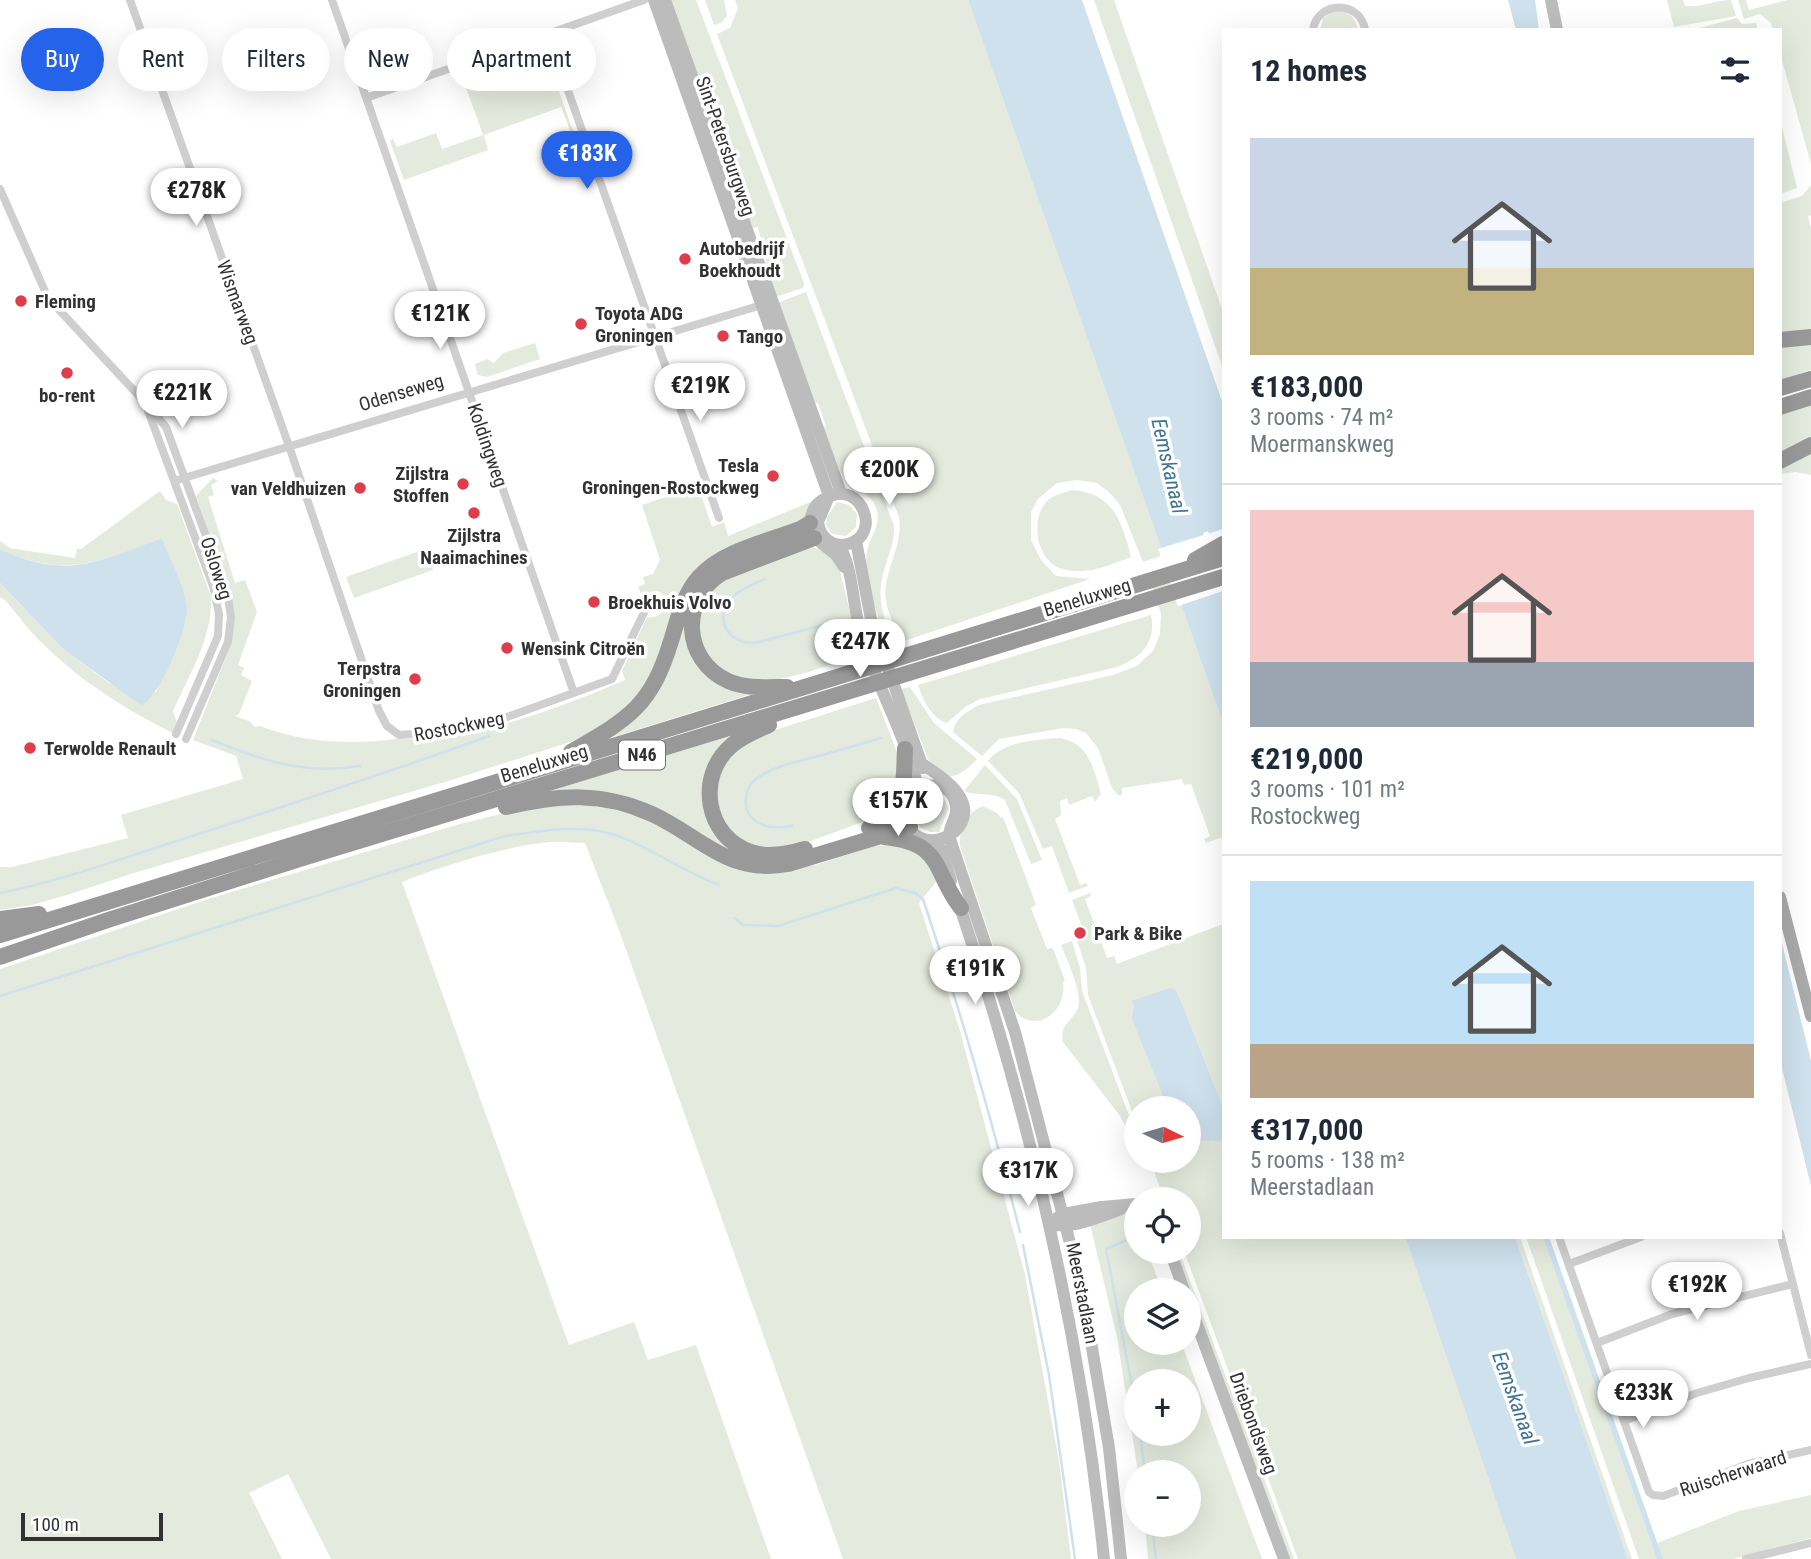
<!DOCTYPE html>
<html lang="en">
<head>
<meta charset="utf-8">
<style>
  body { margin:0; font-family:"Roboto Condensed",sans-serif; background:#f2f2f3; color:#1f2937; height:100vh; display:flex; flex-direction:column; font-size:26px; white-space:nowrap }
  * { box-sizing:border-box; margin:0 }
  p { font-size:23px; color:#747a83 }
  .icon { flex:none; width:38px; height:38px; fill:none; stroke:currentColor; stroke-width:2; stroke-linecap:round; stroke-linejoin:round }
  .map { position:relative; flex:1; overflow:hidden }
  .details { position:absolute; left:1222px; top:28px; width:560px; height:1211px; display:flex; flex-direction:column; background:#fff; border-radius:0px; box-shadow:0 7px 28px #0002 }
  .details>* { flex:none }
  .guide { position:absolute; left:21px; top:28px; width:665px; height:63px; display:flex; gap:14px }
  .needle { width:46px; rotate:95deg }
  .buttons { position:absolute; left:1124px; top:1096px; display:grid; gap:14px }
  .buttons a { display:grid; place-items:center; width:77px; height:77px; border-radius:50%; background:#fff; box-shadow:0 7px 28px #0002; font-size:35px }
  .scale { position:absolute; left:21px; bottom:18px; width:142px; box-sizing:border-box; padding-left:7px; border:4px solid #323232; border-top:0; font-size:19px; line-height:24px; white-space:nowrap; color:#323232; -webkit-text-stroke:5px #fff; paint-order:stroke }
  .price { position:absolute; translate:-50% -60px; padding:0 16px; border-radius:24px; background:#fff; color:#222; font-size:23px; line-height:46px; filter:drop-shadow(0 2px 4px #0008) }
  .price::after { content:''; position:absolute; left:50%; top:42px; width:21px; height:16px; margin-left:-10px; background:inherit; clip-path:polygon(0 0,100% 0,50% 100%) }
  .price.active { background:#2563eb; color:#fff }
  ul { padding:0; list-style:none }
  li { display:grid; align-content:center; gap:14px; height:371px; padding:0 28px }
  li+li { border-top:2px solid #e0e1e3 }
  li span { display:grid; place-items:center; height:217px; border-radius:0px; color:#555 }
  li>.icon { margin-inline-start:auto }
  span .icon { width:126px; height:126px; fill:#fffc; stroke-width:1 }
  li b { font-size:30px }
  h2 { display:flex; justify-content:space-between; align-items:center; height:84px; padding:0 28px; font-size:30px }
  .tag { padding:0 24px; border-radius:32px; background:#fff; box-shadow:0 7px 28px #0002; font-size:24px; line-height:63px }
  .tag.active { background:#2563eb; color:#fff }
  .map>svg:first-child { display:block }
  .green { fill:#e5eade; fill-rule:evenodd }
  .water { fill:#cee1ec }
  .pier { fill:#fff }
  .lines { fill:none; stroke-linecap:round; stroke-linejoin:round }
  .stream { stroke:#cee1ec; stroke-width:2.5 }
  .street { stroke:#cfcfcf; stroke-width:8 }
  .secondary { stroke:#bcbcbc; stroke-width:12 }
  .primary { stroke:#aaa; stroke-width:12 }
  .highway { stroke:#999; stroke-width:16 }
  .poi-dot { fill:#de3e4c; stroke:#fff; stroke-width:2.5 }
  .labels { text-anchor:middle; stroke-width:7; stroke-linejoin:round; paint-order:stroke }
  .shield { fill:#fff; stroke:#707070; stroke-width:2 }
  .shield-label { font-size:18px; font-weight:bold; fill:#323232 }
  .street-label { font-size:19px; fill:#323232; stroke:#fff }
  .poi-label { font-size:19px; font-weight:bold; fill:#323232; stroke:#fff; text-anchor:start }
  .water-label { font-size:21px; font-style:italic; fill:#427491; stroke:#fff }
</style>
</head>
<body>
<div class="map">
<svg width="1811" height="1559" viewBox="0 0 1811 1559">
  <rect width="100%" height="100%" fill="#fff"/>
  <path class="green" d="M668,0H696L804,283L803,288L775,297L758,227L753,228L745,212Z
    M705,0H724L727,16L721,23L714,25Z
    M735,0H968L1164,555L1143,562L1120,505L1110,493L1097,483L1077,480L1057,483L1038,499L1031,512V540L1041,560L1056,576L1090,579L901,642C896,629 888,614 886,600C882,572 904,547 899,517L717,34L730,28L738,8Z
    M1094,0H1114L1223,312V369Z
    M1667,0H1683L1685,6C1701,8 1715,0 1731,0L1736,16L1674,27Z
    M1738,0H1746L1749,10L1788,0H1811V164L1780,53V30H1773L1771,23L1760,14L1744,19Z
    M1336,9C1349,13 1355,15 1358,30H1320L1323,18Z
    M1737,18L1742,24L1756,23L1758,30H1692Z
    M528,48H538L547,57L579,148L578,151L561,107L484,135L488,150L404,180L390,141L393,139L397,147L436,133L442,149L483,135L460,71Z
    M1780,119L1797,188L1780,194Z
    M1811,185V215L1808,217L1811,228V334L1780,336V203L1802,196Z
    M806,292L894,526C895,547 883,565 881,585C878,605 887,626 893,645L889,646C880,622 862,577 867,552C869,537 881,527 877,511C872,491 854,491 844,477C834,464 830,442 824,427L826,426L818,403H815L777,303Z
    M1811,340V370L1780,380V344Z
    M535,343L540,359L487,377L478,375L475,364L487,359L494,363L503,353Z
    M1811,404V439L1780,456V413Z
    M1811,451V475L1796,472L1780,474V468Z
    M213,478L218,481L211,485L214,495L208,497L235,583L245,580L257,612L238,665L244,668L241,675L252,681L239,714L235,716L249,721L255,727L260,726C303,743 351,745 397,739C410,738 422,740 435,738C501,730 564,706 625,680L622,671L647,617C657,618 664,615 666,604L663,595L658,591L641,594L638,587L645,584L643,577L653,574L660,560L642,505L698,486L712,527L724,522L728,536L815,500L803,522L715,559L652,676L632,706L585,737L455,779L137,872L67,895L32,905L0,910V867H12L128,838L121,815L243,779L236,756L193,740L230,647V594L196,496Z
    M1072,490C1113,493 1122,521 1131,557C1109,565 1087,576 1063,569C1037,563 1029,519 1047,501C1054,494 1064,493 1072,490Z
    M160,491L166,500L177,504L211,597C213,637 189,675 173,711L177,723L173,733C126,710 79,680 42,643C29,631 18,615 6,601L0,597V583L63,649L109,683L156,692L186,620L185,600L163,541C100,560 65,580 0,549V541L10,548L75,558L77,549H81Z
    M837,502L849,505L857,514L856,527L846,536L832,534L826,525L827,517Z
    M808,546C822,548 831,555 839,567L860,653C829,665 791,681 757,681C729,681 700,659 698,629C696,610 709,591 723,578C732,569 792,552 808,546Z
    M425,549L433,570L354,598L346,577Z
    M1170,572L1223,723V837L1206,843L1204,839L1210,836L1191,784L1184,785L1182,779L1122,788V795H1118L1112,788L1098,748L1086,733L1076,729L1064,728L999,739L982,756L953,732C954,719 968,711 979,705L1113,675L1137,666L1153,651L1160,634L1161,614L1149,579Z
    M688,607L706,669L767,689L607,739L621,728Z
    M1151,615C1157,643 1139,660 1113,668L980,699L965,707L947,723C932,719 923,700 918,685Z
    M910,687L934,723L977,759C959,778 946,785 928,759L901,689Z
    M876,698L898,755L900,784L878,816L798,846L777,851L753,846L738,839L721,818L715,787L725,761L744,744L772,731Z
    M746,730L707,770L725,843L802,855L731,854L671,819L532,796Z
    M1059,738C1089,742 1094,769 1101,794L1095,802L1092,796L1069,805L1067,798L1060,801L1061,815L1055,819L1080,885L1086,883L1088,886L1069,893L1052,846L1043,849L1019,793L988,761C1004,741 1035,740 1059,738Z
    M985,765L1017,799L1042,860L1031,864L1005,800C991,791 978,797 964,791Z
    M931,792L942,796L949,808L939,832H930L920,827L914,814L918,799Z
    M604,805L638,814L708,852L794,869L819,864L872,846L894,845L918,851L940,877L919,903L960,1031L1025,1275L1059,1461L1071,1559H843L619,930L585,843C574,843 563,841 552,842C513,844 438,867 402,882L569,1345L634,1322L648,1360L696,1345L771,1559H331L288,1474L249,1493L282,1559H0V969L208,899L460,824L534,806Z
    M983,806L997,813L1001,818L1003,817L1035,902L1036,905L1031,908L1047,949L1052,948L1054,951L1065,981L1063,982C1068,1010 1036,1036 1015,1011L960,846C959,829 967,812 983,806Z
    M1090,893L1091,896L1085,899L1107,958L1114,956L1117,964L1223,924V1237H1405L1516,1559H1298L1184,1251H1188V1199H1164L1150,1160H1188V1108H1136V1122L1088,995L1086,968L1077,940L1086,937L1072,900Z
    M1072,941L1080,968L1082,991L1136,1134V1146L1120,1116L1063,1042C1059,1024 1072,1022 1078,1008C1083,993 1067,960 1061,945Z
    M1136,1211V1251H1147L1162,1290H1136V1342H1181L1262,1559H1148L1145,1524H1188V1472H1138L1117,1337L1090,1224ZM1136,1381H1188V1433H1136Z
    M1515,1237H1520L1632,1559H1628Z
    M1526,1237H1544L1652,1545L1739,1511L1811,1495V1538L1733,1559H1639Z
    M1175,1251H1179L1294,1559H1289Z"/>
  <path class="water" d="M968,0H1082L1223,404V574L1208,531L1203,533L1223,592V723Z
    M1508,0H1535L1539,30H1516Z
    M160,539L163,541C171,562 185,586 187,609C188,627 159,700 141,705L63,649L2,585L0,583V549C65,580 98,562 160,539Z
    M1780,935L1811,1061V1186L1780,1060Z
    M1170,988L1175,989L1181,1002L1223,1108V1141L1188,1140V1108H1168L1132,1019L1134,1006L1132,1001Z
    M1405,1237H1515L1628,1559H1516Z
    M1543,1237H1549L1663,1559H1657Z"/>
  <path class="pier" d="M1223,529V591L1178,606L1158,549Z"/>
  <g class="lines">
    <path class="stream" d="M764,579C754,584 743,588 735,595C712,616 726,644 755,643L835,622
      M212,740C263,761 305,775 360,766
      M792,826C778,828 762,829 751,817C746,811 745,804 746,797C748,769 801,761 823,755C842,749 862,744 881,738
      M0,893C61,881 120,859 180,840C283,807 387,773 489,736
      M734,918L743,925L778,926L896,888L915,893L923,899C960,1009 992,1120 1020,1232
      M0,996L505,836C540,831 583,823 618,836C653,849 684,872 719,885
      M1136,1236L1106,1249L1136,1407
      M1023,1245L1049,1375L1075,1559
      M1140,1433L1145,1472
      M1152,1524L1156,1559"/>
    <path class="street" d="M130,0L289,446L379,711L387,726L399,735L439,732L507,717L612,679L649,602
      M332,0L574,693
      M1313,30C1317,0 1361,0 1365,30
      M548,34L719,518
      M366,98L644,0
      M0,189L48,298L139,396L166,427L228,596L231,618L228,642L186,739
      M147,408L213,586L219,614L218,636L176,734
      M174,481L765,304
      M1780,1233L1811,1355
      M1559,1237L1649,1492L1653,1495L1663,1496L1748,1464L1811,1450
      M1569,1264L1641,1237
      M1597,1343L1672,1314L1793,1284
      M1624,1421L1697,1393L1749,1378L1811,1364
      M1746,1559L1811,1543"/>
    <path class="secondary" d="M654,0L829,496
      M665,0L841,493
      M1551,0L1557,30
      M829,496L818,522C820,538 833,548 848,544C883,535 861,480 828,497C821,500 815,505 813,511C803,534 821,542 835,554C839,558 841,563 844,567
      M856,541L871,619L923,768
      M838,545C851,559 853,601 858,622C872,679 905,731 918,788
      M920,762C933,772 952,782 960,797C982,835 912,862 906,816C902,784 951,772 956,806C958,818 949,825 949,836L1015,1032L1076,1266L1089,1330L1109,1448L1121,1559
      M935,841L941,849L951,881
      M958,901C1030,1115 1081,1335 1104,1559
      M1057,1218L1063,1214L1102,1207L1136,1204
      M1057,1225C1078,1227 1101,1216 1121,1209
      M1170,1251L1184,1290
      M1188,1300L1284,1559"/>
    <path class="primary" d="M1780,897L1811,1016"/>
    <path class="highway" d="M1780,340L1811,337
      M1780,388L1811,379
      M1780,407L1811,397
      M1780,461L1811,445
      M1195,560L1223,544
      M787,687C768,687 746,689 728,681C682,660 680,599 722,573L814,538
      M769,725C756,731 742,736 731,746C696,776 705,837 751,852C768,858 788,854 805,849
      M571,752C628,719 651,707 671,641C678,619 683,595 699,577C724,550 767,542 800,529L810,523
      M506,807C559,795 601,791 652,814C702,837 727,875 788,864L910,827
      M880,822C907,787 903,792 905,749
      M869,828L905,813
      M884,837C945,843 932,871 961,908
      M0,919L39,914
      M0,935L1223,558
      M0,957L108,920L300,859L1223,577"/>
  </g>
  <g class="poi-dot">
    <circle cx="685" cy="259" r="7"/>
    <circle cx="21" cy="301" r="7"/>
    <circle cx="581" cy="324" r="7"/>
    <circle cx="723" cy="336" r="7"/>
    <circle cx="67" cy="373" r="7"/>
    <circle cx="773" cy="476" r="7"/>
    <circle cx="463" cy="484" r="7"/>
    <circle cx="360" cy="488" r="7"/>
    <circle cx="474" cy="513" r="7"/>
    <circle cx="594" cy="602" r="7"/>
    <circle cx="507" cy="648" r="7"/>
    <circle cx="415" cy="679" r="7"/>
    <circle cx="30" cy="748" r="7"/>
    <circle cx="1080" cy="933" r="7"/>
  </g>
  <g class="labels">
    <rect class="shield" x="619" y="740.5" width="46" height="29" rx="5"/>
    <g class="shield-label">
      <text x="642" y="761">N46</text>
    </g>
    <g class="street-label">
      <text transform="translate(726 146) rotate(71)" y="7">Sint-Petersburgweg</text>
      <text transform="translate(238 302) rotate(70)" y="7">Wismarweg</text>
      <text transform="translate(401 392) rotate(-17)" y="7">Odenseweg</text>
      <text transform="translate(488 445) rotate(71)" y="7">Koldingweg</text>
      <text transform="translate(217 568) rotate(72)" y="7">Osloweg</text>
      <text transform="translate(1087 597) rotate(-17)" y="7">Beneluxweg</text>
      <text transform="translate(459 726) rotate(-11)" y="7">Rostockweg</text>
      <text transform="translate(544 763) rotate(-17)" y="7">Beneluxweg</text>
      <text transform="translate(1083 1293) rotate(79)" y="7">Meerstadlaan</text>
      <text transform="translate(1254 1423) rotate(70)" y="7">Driebondsweg</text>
      <text transform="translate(1733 1473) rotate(-18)" y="7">Ruischerwaard</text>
    </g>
    <g class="poi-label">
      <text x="699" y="255">Autobedrijf<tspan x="699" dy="22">Boekhoudt</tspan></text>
      <text x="35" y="308">Fleming</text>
      <text x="595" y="320">Toyota ADG<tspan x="595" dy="22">Groningen</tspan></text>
      <text x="737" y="343">Tango</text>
      <text x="67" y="402" text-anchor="middle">bo-rent</text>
      <text x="759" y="472" text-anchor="end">Tesla<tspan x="759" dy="22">Groningen-Rostockweg</tspan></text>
      <text x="449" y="480" text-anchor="end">Zijlstra<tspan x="449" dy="22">Stoffen</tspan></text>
      <text x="346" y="495" text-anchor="end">van Veldhuizen</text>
      <text x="474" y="542" text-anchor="middle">Zijlstra<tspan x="474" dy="22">Naaimachines</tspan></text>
      <text x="608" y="609">Broekhuis Volvo</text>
      <text x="521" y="655">Wensink Citroën</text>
      <text x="401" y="675" text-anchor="end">Terpstra<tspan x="401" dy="22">Groningen</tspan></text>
      <text x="44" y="755">Terwolde Renault</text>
      <text x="1094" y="940">Park &amp; Bike</text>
    </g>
    <g class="water-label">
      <text transform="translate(1169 466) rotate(77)" y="7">Eemskanaal</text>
      <text transform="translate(1515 1398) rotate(70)" y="7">Eemskanaal</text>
    </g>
  </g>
</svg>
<div class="buttons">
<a><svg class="needle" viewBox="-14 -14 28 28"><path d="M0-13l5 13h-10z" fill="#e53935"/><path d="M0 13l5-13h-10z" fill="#747a83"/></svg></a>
<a><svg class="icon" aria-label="locate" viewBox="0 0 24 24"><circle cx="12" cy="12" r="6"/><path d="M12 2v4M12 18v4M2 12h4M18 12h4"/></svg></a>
<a><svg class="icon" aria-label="layers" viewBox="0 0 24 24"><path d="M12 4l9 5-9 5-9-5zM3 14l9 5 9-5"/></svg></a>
<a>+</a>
<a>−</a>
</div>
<div class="scale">100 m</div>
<b class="price active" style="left:587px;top:191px">€183K</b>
<b class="price" style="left:196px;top:228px">€278K</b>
<b class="price" style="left:440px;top:351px">€121K</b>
<b class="price" style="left:700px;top:423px">€219K</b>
<b class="price" style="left:182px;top:430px">€221K</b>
<b class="price" style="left:889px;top:507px">€200K</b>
<b class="price" style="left:860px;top:679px">€247K</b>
<b class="price" style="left:898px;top:838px">€157K</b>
<b class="price" style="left:975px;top:1006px">€191K</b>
<b class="price" style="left:1028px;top:1208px">€317K</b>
<b class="price" style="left:1697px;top:1322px">€192K</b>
<b class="price" style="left:1643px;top:1430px">€233K</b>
<div class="guide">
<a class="tag active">Buy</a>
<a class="tag">Rent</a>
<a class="tag">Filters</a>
<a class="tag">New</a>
<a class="tag">Apartment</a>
</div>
<section class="details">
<h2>12 homes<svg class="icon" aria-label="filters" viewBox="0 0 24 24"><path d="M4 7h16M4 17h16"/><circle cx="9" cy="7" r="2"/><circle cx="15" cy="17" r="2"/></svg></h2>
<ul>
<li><span style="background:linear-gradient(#c9d6e8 60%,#c2b280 0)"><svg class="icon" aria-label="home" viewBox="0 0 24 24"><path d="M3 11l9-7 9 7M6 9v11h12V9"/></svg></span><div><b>€183,000</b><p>3 rooms · 74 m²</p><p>Moermanskweg</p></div></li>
<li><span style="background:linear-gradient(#f6c9c9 70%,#9aa5b1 0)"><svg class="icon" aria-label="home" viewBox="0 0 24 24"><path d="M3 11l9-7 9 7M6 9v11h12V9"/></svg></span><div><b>€219,000</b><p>3 rooms · 101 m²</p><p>Rostockweg</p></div></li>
<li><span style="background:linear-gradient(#bfe0f5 75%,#b9a48a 0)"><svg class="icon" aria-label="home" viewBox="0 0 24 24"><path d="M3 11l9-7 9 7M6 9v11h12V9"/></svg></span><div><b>€317,000</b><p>5 rooms · 138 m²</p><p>Meerstadlaan</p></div></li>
</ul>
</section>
</div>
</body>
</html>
